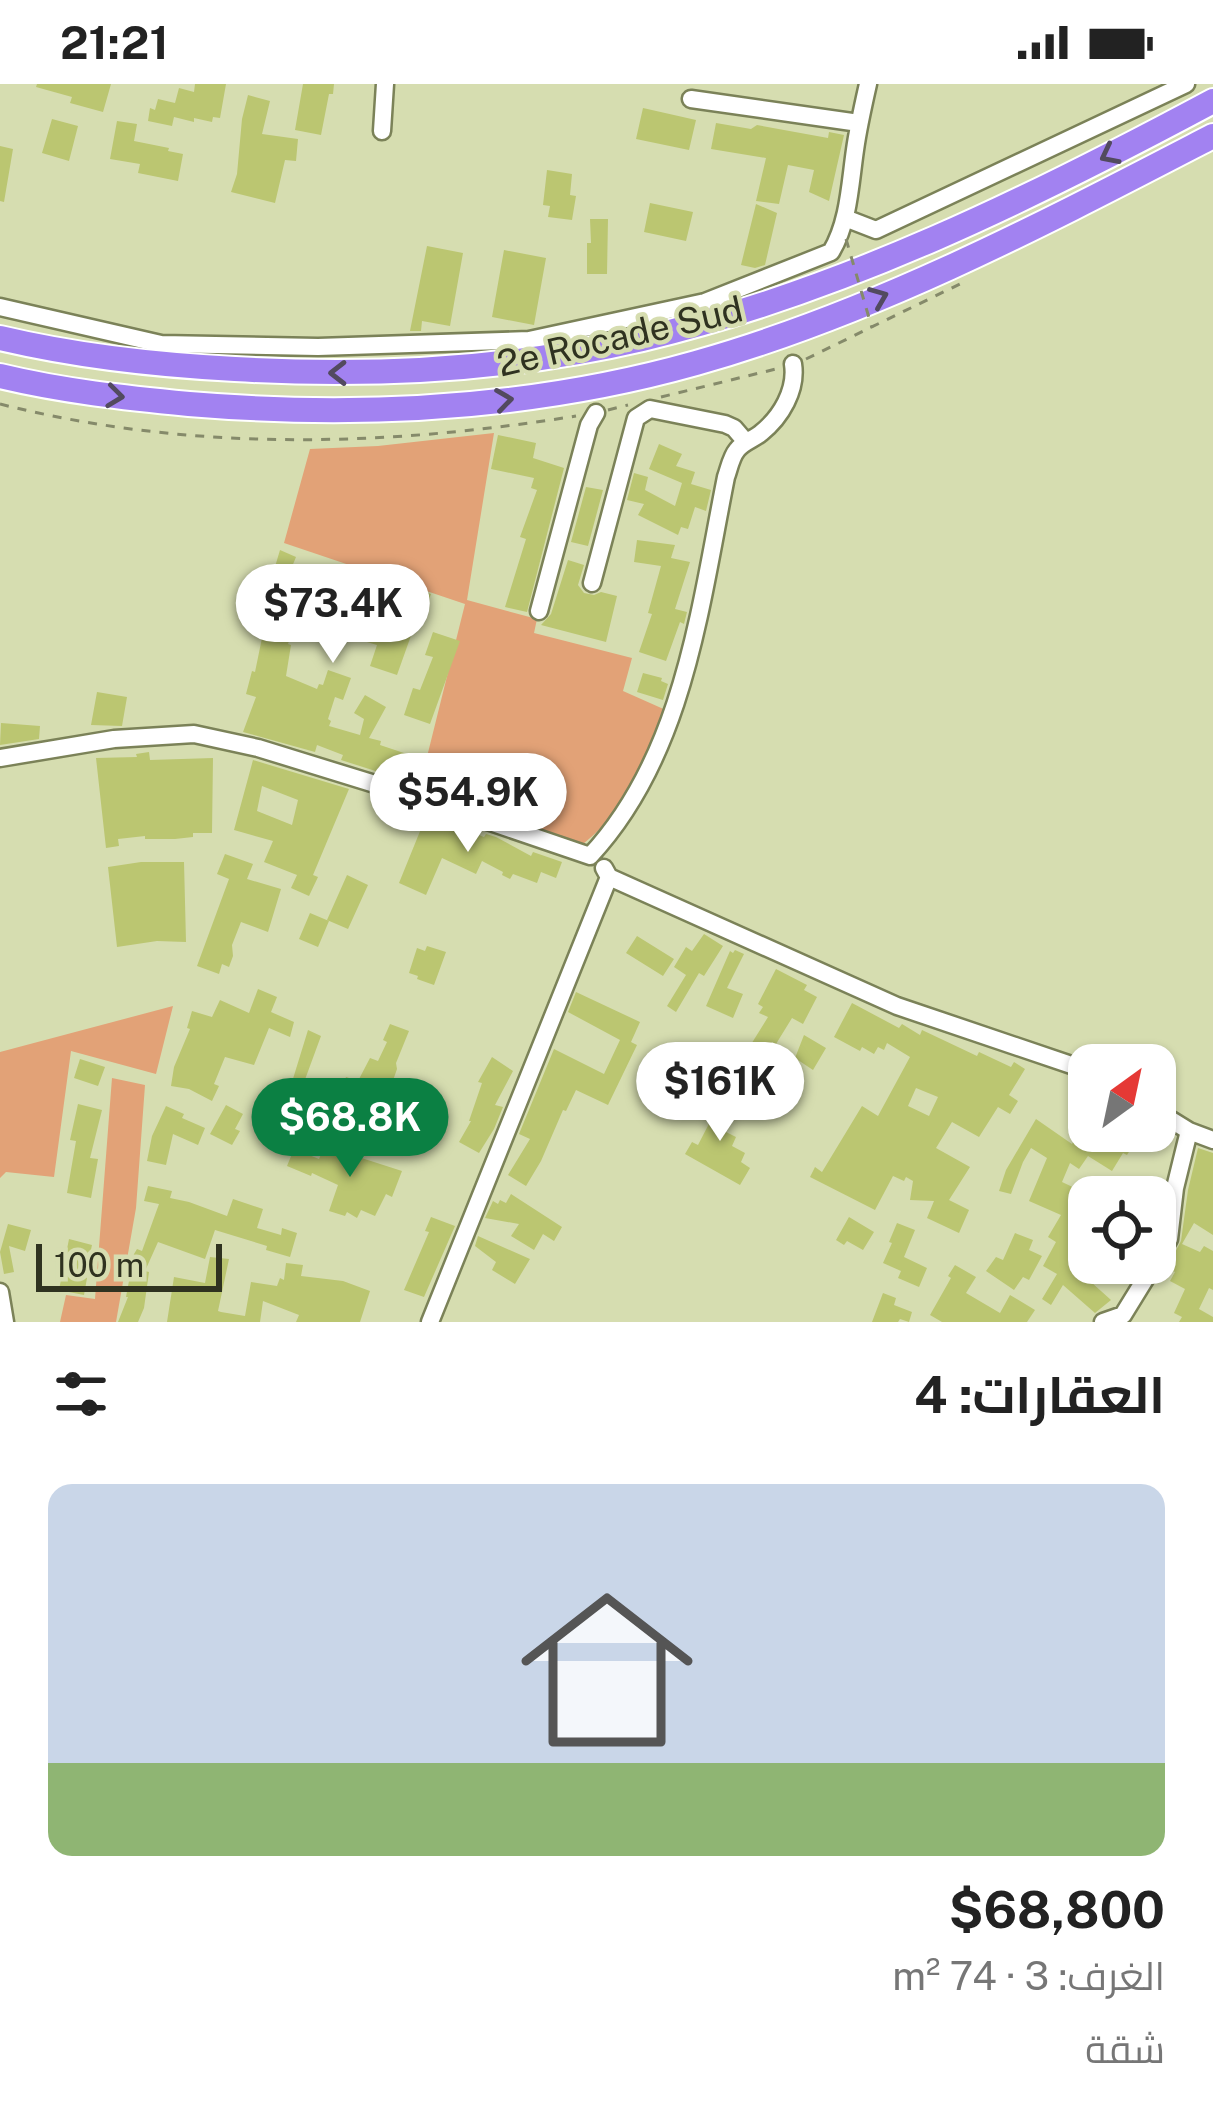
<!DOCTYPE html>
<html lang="ar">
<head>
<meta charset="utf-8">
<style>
  body { margin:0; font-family:"Public Sans",Cairo,sans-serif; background:#f2f2f2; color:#222; direction:rtl; height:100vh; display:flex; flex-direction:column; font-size:45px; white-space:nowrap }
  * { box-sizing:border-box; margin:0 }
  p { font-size:39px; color:#767676 }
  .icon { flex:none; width:66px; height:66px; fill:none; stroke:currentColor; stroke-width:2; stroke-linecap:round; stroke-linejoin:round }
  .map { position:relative; height:1238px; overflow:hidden; direction:ltr }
  .panel { display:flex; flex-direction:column; background:#fff; flex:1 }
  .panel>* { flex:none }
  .needle { width:78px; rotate:33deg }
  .buttons { position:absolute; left:1068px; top:960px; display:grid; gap:24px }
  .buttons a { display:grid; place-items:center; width:108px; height:108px; border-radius:24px; background:#fff; box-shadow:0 3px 9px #0004; font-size:60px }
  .scale { position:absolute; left:36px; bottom:30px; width:186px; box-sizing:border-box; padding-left:12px; border:6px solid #2f3220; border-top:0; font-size:33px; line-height:42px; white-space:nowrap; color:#2f3220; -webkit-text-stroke:9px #d6ddb0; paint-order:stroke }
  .price { position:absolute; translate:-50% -102px; padding:0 27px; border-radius:42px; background:#fff; color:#222; font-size:39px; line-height:78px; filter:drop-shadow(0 3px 6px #0008) }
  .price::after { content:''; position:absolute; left:50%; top:72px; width:36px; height:27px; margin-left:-18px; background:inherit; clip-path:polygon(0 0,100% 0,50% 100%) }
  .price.current { background:#0b8043; color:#fff }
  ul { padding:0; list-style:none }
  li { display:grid; align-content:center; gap:24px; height:636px; padding:0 48px }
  li span { display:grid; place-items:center; height:372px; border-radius:24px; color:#555 }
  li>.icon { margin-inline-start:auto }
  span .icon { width:216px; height:216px; fill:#fffc; stroke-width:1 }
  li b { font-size:51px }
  h2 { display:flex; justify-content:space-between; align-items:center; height:144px; padding:0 48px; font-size:51px }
  .status { display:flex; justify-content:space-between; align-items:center; height:84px; padding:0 60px; background:#fff; direction:ltr }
  .status svg { height:33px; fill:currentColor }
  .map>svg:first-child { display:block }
  .green { fill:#e2a277 }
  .building { fill:#bbc671; fill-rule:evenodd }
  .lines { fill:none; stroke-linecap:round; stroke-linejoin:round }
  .minor-casing { stroke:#7b8258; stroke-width:21 }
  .highway-casing { stroke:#fff; stroke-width:28 }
  .path { stroke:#858a6a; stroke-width:3; stroke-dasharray:9 9; stroke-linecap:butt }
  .minor { stroke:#fff; stroke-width:16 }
  .highway { stroke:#a282f1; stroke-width:24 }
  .path-bridge { stroke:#858a6a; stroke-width:3; stroke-dasharray:9 9; stroke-linecap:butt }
  .oneway { stroke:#524a5f }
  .labels { text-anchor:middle; stroke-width:9; stroke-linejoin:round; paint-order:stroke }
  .street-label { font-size:36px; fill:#2f3220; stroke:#d6ddb0 }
</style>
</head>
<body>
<div class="status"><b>21:21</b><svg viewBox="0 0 49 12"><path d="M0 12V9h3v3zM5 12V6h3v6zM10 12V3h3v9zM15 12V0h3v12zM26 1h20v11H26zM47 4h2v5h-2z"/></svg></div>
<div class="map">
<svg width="1213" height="1238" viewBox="0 0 1213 1238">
  <rect width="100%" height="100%" fill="#d6ddb0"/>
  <path class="green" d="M494,349L467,516L537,535L534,549L632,574L623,607L668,627C642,680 627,727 578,764L418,709L465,520L284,459L310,365L378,362Z
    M173,922L156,990L71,967L54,1093L6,1088L0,1094V968Z
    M112,994L145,1001L136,1124L116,1238H60L66,1211L95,1215Z"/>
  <path class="building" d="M37,0H111L103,28L70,19L72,13L36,3Z
    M195,0H226L220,34L213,33L212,38L194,34V38L174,33L172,42L148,37L150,24L155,26L158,15L175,19L179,4L194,8Z
    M303,0H334L333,10H329L321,51L295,46Z
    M248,11L270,17L262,50L298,55L296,77L285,76L275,119L231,108L237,90L242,35Z
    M643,24L696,36L689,66L636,55Z
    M52,35L78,42L69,77L42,69Z
    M117,37L137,40L134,57L169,64L168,67L183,70L178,97L138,89L140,80L110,75Z
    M716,39L751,45L757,41L828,54L829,48L844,51L829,117L809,108L814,86L788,81L779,120L756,117L766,74L711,65Z
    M0,62L13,65L4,118L0,117Z
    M547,86L572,90L570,111L576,112L572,136L548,133L550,122L543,121Z
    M650,119L693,128L686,157L644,148Z
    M756,120L777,129L765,181L755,184L741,181Z
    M590,135H608L607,190H587V159H591Z
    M427,162L463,169L450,242L422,237L421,247H410Z
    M504,166L546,174L534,241L492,233Z
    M498,351L536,359L533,374L564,384L527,528L505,523L526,455L520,453L537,406L531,404L534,394L491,385Z
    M659,360L682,370L676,382L695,388L691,400L711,406L706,427L695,423L688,445L681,443L678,451L638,431L644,420L627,416L634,389L648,393L645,406L675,422L682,399L649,385Z
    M586,403L603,406L588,462L571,458Z
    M637,456L675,461L671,474L690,478L675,525L687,528L684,540L680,538L666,577L639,568L652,530L648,529L661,482L634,478Z
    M280,466L296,473L287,495L304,500L298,520L340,535L345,511L318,500L322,491L326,493L330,483L355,493L358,485L431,510L422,534L418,532L397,591L370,582L377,561L296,537L288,560L291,561L286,592L317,605L319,600L323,601L328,586L351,594L343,616L335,613L328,635L331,637L329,642L360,651L364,635L354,629L365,611L386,623L369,654L381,657L380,661L422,675L417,690L413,689L410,698L341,676L343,671L317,661L315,668L243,648L256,613L246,610L252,587L255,588L262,554L268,555L276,534L267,531L272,515L266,513Z
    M568,476L584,481L578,501L584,509L594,511L601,508L617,512L606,558L541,541L551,530Z
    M433,548L460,557L430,640L404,631L413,604L420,606L433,573L425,571Z
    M643,589L662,594L661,597L668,600L663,616L637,608Z
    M97,608L127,613L122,642L91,641Z
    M1,639L40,642L39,655L0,661Z
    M149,668L150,676L213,674L212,749H193V753L175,755H145V752L118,755L119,762L106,764L96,674L137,673L136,670Z
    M253,676L349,705L313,791L318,793L309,812L291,804L297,791L264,778L273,757L234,746ZM262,702L298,716L292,741L257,727Z
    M427,730L484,753L486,750L496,753L531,772L533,768L562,778L556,794L541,788L537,799L513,790L510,795L502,791L503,788L482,777L476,790L442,774L426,811L399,799Z
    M225,770L253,780L247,795L281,805L268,848L241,838L232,861L233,872L229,883L222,880L219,890L197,882L229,795L217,790Z
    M141,778H184L186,858L157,857L117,863L108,783Z
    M347,791L368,801L348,845L327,836Z
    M310,829L329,837L318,863L299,855Z
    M704,850L723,862L704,892L699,889L676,928L667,922L686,891L674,883L686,863L692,867Z
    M637,852L674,875L663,892L626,869Z
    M427,862L446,868L434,901L417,895L418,892L409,889L417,864L425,867Z
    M735,866L744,870L727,904L743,910L733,934L706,922L730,867L733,869Z
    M776,885L807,901L804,906L817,913L803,940L792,934L776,960L772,958L765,970L750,962L768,933L759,929L763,923L758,920Z
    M258,905L277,913L271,928L294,938L290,953L269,944L254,981L225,973L214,1000L219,1002L212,1017L189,1005L171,1002L174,983L190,945L187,944L192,927L212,933L220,916L249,929Z
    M576,908L640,938L631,958L637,961L608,1021L576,1006L566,1027L563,1026L541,1077L526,1102L508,1091L530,1055L519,1050L554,965L604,990L620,956L568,928Z
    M852,919L899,944L902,940L920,951L922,946L977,972L979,968L1011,983L1014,978L1025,985L1009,1011L1018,1017L1010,1030L998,1023L979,1053L952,1038L936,1064L970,1083L949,1116L969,1126L959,1149L927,1134L934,1117L910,1116L913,1097L906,1093L904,1097L893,1092L875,1126L810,1093L815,1083L822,1088L862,1022L878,1032L910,973L887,959L884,966L878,963L874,970L862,963L860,967L834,953ZM916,1004L938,1013L929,1032L908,1022Z
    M390,940L409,947L396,979L397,985L390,1005L386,1003L379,1022L384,1030L372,1038L362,1056L326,1035L323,1045L306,1040L313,1014L337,1021L346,993L358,997L370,974L378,977L387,958L383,956Z
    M308,946L321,952L303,1001L292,998Z
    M804,951L826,964L813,986L795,974Z
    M492,973L513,987L495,1021L503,1023L494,1045L479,1069L459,1058L471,1037H469L482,999L478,998Z
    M80,975L105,983L98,1002L74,994Z
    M723,1008L739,1019L722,1046L736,1053L732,1062L745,1069L741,1078L750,1084L740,1101L685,1070L692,1058L698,1061L713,1032L709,1030Z
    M78,1020L102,1026L90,1074L98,1075L91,1114L67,1109L76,1057L70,1056Z
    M226,1021L243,1030L235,1045L240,1047L232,1061L210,1050Z
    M166,1022L184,1030L182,1034L205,1044L198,1061L173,1050L166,1081L147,1077L152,1052Z
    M1036,1035L1072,1060L1079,1049L1104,1066L1115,1047H1142L1127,1071L1123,1069L1112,1087L1088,1072L1079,1085L1070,1079L1062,1098L1079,1106L1081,1102L1089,1107V1128L1077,1149L1089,1156V1173L1081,1189L1111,1216L1095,1229L1063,1201L1051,1221L1042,1215L1057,1190L1043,1182L1056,1158L1048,1153L1061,1131L1029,1117L1047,1074L1031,1064L1023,1078L1011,1110L999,1107L1006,1086Z
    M324,1063L347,1074L349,1070L402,1087L392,1113L386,1110L375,1132L361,1126L357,1134L347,1128L345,1132L329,1127L338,1101L312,1089L311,1092L287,1082L294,1065L319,1075Z
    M1198,1064L1213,1069V1151L1194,1139L1182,1160L1200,1168L1204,1162L1213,1167V1206L1209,1204L1199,1225L1213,1233V1238H1179L1182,1233L1174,1229L1185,1205L1170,1197L1175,1188L1167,1184L1181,1157L1188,1106Z
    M148,1102L172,1107L170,1114L189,1118L227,1132L233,1115L263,1125L257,1144L281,1151L282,1144L297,1149L290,1173L266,1166L267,1162L215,1146L205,1175L158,1158L145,1187L149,1188L144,1224L138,1238H118L128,1213H126L134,1170L137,1165L142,1167L159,1120L144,1117Z
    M511,1110L562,1143L554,1157L543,1150L534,1166L511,1152L519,1140L485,1134L493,1117L498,1120L500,1116L506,1119Z
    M431,1133L455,1142L424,1213L404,1206L429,1148L425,1147Z
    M849,1133L874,1148L863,1166L847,1157L844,1161L836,1156Z
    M897,1139L915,1146L904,1173L927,1184L919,1203L898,1194L901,1187L883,1179L892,1159L889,1158Z
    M8,1140L31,1146L25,1167L9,1162L14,1188L4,1190L0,1168Z
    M1015,1149L1033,1156L1029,1166L1042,1172L1029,1196L1023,1193L1014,1206L986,1187L996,1173L1003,1176Z
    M478,1152L530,1175L515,1200L492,1186L496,1178L475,1162Z
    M69,1155L92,1161L85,1193L87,1194L84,1211L59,1206Z
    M210,1173L229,1175L218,1227L221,1228L245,1232L251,1198L277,1202L280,1194L284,1196L286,1179L303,1181L301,1192L343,1197L370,1207L360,1238H296L299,1231L263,1217L260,1238H167L174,1193L205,1199Z
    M955,1181L976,1193L966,1209L1000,1229L1010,1211L1035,1226L1027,1238H942L930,1231L951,1194L948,1192Z
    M883,1209L896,1214L894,1221L912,1228L909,1238L900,1235L898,1238H872Z"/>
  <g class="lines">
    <g class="minor-casing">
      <path id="minor" d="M691,15L859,39
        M382,47L385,0
        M845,134L876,146L1186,0
        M0,223L161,260L318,263L529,256L705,218L831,168C849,138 850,100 855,66C858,44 863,22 868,0
        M592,499L636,334L650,325L725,340L734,344L746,358
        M539,527L589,341L596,329
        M0,674L114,655L194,650L258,664L417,713L590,772C684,671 700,523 726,393C729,385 731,373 737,366C743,358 754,355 761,349C781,333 797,306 793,280
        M609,793L897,922L1089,987
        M1155,1026L1189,1047
        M1155,1179L1169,1155L1175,1104L1189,1047L1213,1056
        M0,1208L5,1238
        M430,1238L609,793L604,784
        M1103,1238L1123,1231L1155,1179"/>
    </g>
    <g class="highway-casing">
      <path id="highway" d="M0,254C76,272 156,281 235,285C371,293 509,286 642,255C843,207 1032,114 1213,17
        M0,292C62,307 126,314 189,320C358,334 533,325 696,279C877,228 1047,138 1213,52"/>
    </g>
    <path class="path" d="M806,275L964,198
      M661,313L780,284
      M0,320C190,368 383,363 576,332
      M608,326L628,321"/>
    <use href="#minor" class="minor"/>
    <use href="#highway" class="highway"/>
    <path class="path-bridge" d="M846,155L872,244"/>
  </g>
  <defs><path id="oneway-chevron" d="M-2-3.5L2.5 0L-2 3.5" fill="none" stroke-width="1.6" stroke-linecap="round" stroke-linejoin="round" transform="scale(3)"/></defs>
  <g class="oneway">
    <use href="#oneway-chevron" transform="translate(1109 71) rotate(153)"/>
    <use href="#oneway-chevron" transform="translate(879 213) rotate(-22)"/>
    <use href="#oneway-chevron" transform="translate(338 289) rotate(-180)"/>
    <use href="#oneway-chevron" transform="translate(115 312) rotate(7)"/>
    <use href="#oneway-chevron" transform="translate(504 316) rotate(-8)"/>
  </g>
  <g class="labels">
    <g class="street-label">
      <text transform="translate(620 252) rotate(-13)" y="13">2e Rocade Sud</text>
    </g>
  </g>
</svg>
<div class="buttons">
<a><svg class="needle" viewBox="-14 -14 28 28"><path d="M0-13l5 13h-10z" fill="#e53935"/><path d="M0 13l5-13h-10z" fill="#767676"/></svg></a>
<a><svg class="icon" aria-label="locate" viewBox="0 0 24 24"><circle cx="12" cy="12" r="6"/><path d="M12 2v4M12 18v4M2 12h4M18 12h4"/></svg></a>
</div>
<div class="scale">100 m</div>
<b class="price" style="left:333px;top:582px">$73.4K</b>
<b class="price" style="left:468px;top:771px">$54.9K</b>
<b class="price" style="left:720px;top:1060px">$161K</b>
<b class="price current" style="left:350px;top:1096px">$68.8K</b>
</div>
<section class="panel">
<h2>العقارات: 4<svg class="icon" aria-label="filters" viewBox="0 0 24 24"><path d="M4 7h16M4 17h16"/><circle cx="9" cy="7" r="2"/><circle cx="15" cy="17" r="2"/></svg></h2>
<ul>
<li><span style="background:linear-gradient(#c9d6e8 75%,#8fb573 0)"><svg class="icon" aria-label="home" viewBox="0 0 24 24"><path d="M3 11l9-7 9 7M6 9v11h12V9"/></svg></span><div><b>$68,800</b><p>الغرف: 3 · 74 m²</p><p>شقة</p></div></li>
</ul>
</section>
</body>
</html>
